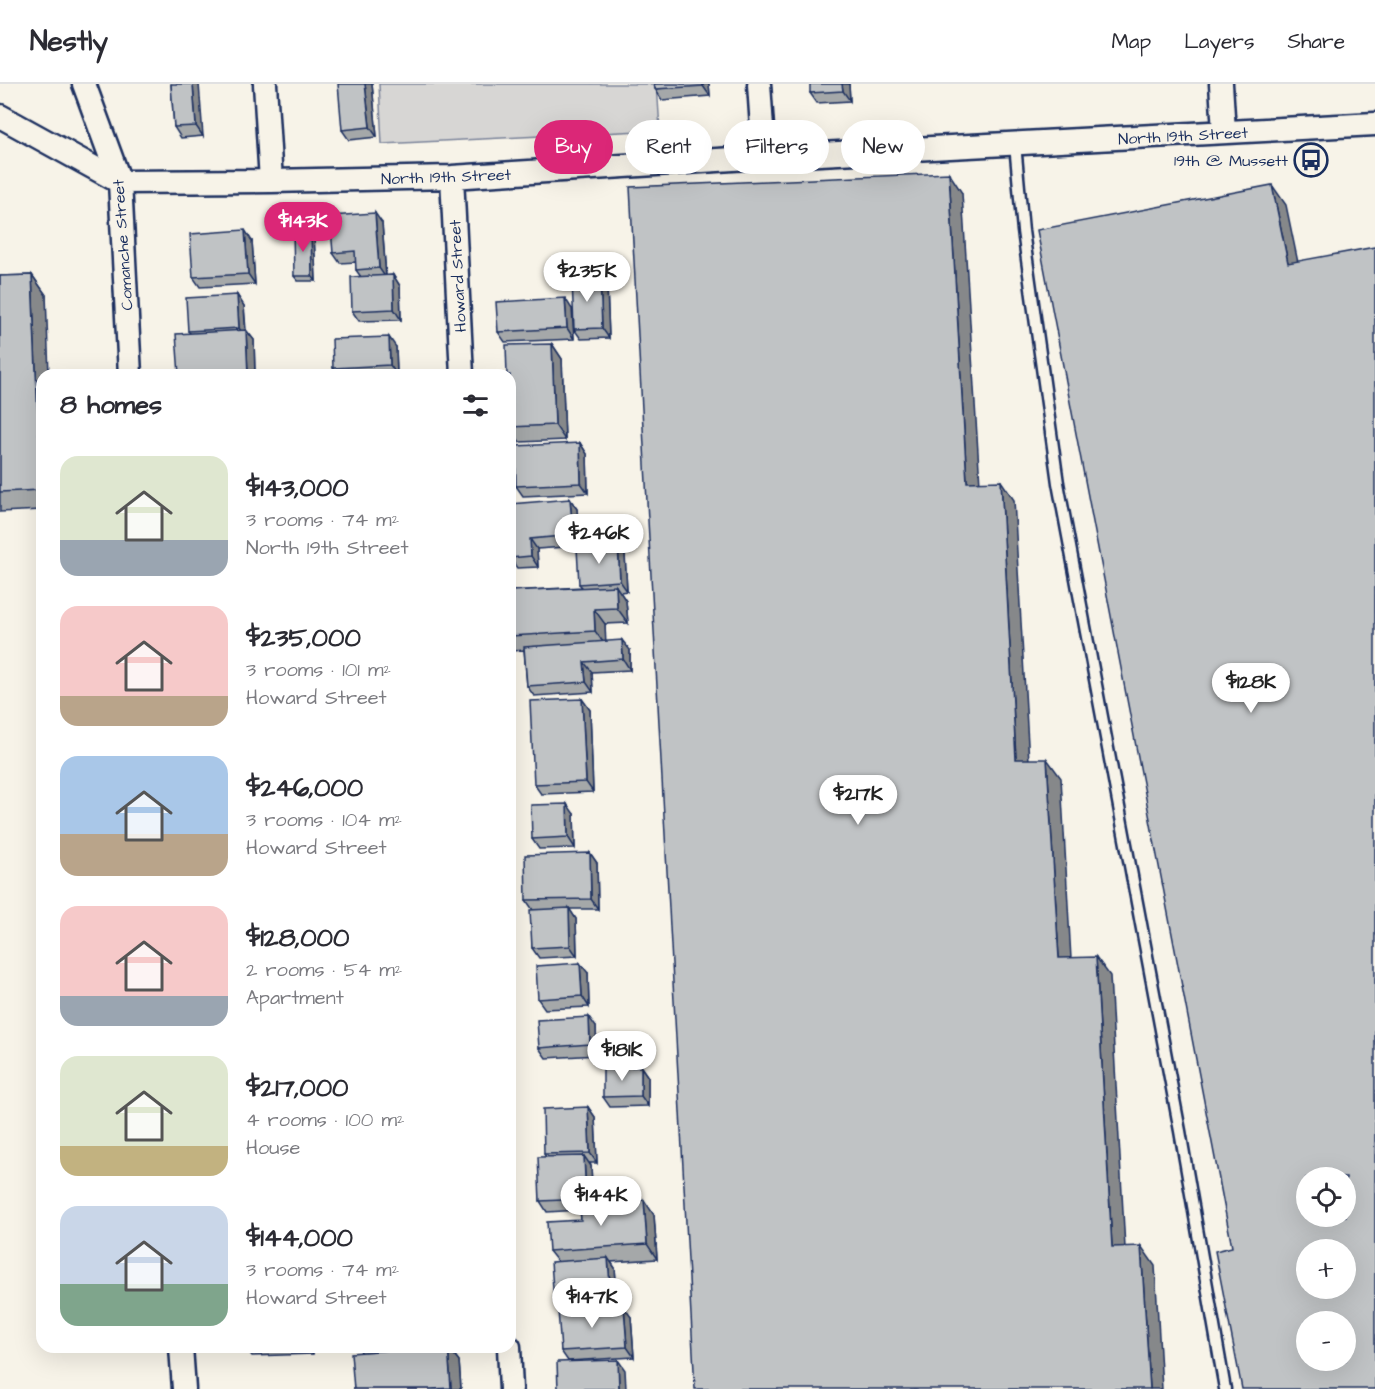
<!DOCTYPE html>
<html lang="en">
<head>
<meta charset="utf-8">
<style>
  body { margin:0; font-family:"Architects Daughter",sans-serif; background:#f7f7f7; color:#2b2b33; height:100vh; display:flex; flex-direction:column; font-size:22px; white-space:nowrap }
  * { box-sizing:border-box; margin:0 }
  p { font-size:20px; color:#7c7c81 }
  .icon { flex:none; width:33px; height:33px; fill:none; stroke:currentColor; stroke-width:2; stroke-linecap:round; stroke-linejoin:round }
  .map { position:relative; flex:1; overflow:hidden }
  .details { position:absolute; left:36px; top:285px; width:480px; height:984px; display:flex; flex-direction:column; background:#fff; border-radius:18px; box-shadow:0 6px 24px #0002 }
  .details>* { flex:none }
  .guide { position:absolute; left:534px; top:36px; width:570px; height:54px; display:flex; gap:12px }
  .fabs { position:absolute; left:1296px; top:1083px; display:grid; gap:12px }
  .fabs a { display:grid; place-items:center; width:60px; height:60px; border-radius:50%; background:#fff; box-shadow:0 6px 24px #0002; font-size:30px }
  .price { position:absolute; translate:-50% -51px; padding:0 14px; border-radius:21px; background:#fff; color:#222; font-size:20px; line-height:39px; filter:drop-shadow(0 2px 3px #0008) }
  .price::after { content:''; position:absolute; left:50%; top:36px; width:18px; height:14px; margin-left:-9px; background:inherit; clip-path:polygon(0 0,100% 0,50% 100%) }
  .price.selected { background:#db2777; color:#fff }
  ul { padding:0; list-style:none }
  li { display:flex; align-items:center; gap:18px; height:150px; padding:0 24px }
  li span { display:grid; place-items:center; flex:none; width:168px; height:120px; border-radius:18px; color:#555 }
  li>.icon { margin-inline-start:auto }
  span .icon { width:72px; height:72px; fill:#fffc; stroke-width:1 }
  li b { font-size:26px }
  h2 { display:flex; justify-content:space-between; align-items:center; height:72px; padding:0 24px; font-size:26px }
  .pill { padding:0 21px; border-radius:27px; background:#fff; box-shadow:0 6px 24px #0002; font-size:21px; line-height:54px }
  .pill.selected { background:#db2777; color:#fff }
  header { display:flex; align-items:center; gap:36px; box-sizing:border-box; height:84px; padding:0 30px; background:#fff; border-bottom:2px solid #e1e1e2 }
  header strong { font-size:28px }
  nav { display:flex; gap:33px; margin-inline-start:auto; font-size:21px }
  .map>svg:first-child { display:block }
  .green { fill:#d7d6d4; stroke:#798299; stroke-width:1.5 }
  .lines { fill:none; stroke-linecap:round; stroke-linejoin:round }
  .lane-casing { stroke:#1b2f5e; stroke-width:15 }
  .street-casing { stroke:#1b2f5e; stroke-width:27 }
  .lane { stroke:#f7f3e8; stroke-width:10 }
  .street { stroke:#f7f3e8; stroke-width:22 }
  .wall { fill:#a5a8a9; stroke:#1b2f5e; stroke-width:1.5 }
  .shaded-wall { fill:#86888a; stroke:#1b2f5e; stroke-width:1.5 }
  .building { fill:#c0c3c5; stroke:#1b2f5e; stroke-width:1.5; fill-rule:evenodd }
  .labels { text-anchor:middle; stroke-width:4.5; stroke-linejoin:round; paint-order:stroke }
  .street-label { font-size:16px; fill:#1b2f5e; stroke:#f7f3e8 }
  .poi-label { font-size:16px; fill:#1b2f5e; stroke:#f7f3e8; text-anchor:end }
</style>
</head>
<body>
<header>
<strong>Nestly</strong>
<nav><a>Map</a><a>Layers</a><a>Share</a></nav>
</header>
<div class="map">
<svg width="1375" height="1305" viewBox="0 0 1375 1305">
  <rect width="100%" height="100%" fill="#f7f3e8"/>
  <filter id="ink" filterUnits="userSpaceOnUse"><feTurbulence type="fractalNoise" baseFrequency=".0167" numOctaves="2"/><feDisplacementMap in="SourceGraphic" scale="12" xChannelSelector="R" yChannelSelector="G"/><feConvolveMatrix kernelMatrix="1 2 1 2 8 2 1 2 1" color-interpolation-filters="sRGB"/></filter>
  <g filter="url(#ink)">
    <path class="green" d="M379,0H657L660,46L382,60Z"/>
    <g class="lines">
      <g class="lane-casing">
        <path id="lane" d="M1015,60L1023,147L1058,399L1180,1047L1225,1305"/>
      </g>
      <g class="street-casing">
        <path id="street" d="M84,0L120,98L130,291
          M265,0L271,97
          M759,0L764,73
          M1221,0L1224,48
          M0,32L120,98L271,97L452,93L764,73L1375,40
          M452,93L462,291
          M181,1263L184,1305
          M509,1263L511,1305"/>
      </g>
      <use href="#lane" class="lane"/>
      <use href="#street" class="street"/>
    </g>
    <path class="wall" d="M171,0L203,52L181,54L174,43Z
      M372,0L377,53L349,56L342,46Z
      M709,0L710,12L662,16L655,5Z
      M849,0L850,17L817,19L810,9Z
      M382,139L386,192L393,191L400,202L401,236L359,237L352,227L361,193L356,186V178L340,179L333,169Z
      M311,145L314,150L316,197H298L294,192Z
      M252,157L255,200L200,203L193,193Z
      M32,191L46,211L42,291V426L0,428V192Z
      M600,193L607,203L609,254L581,255L574,245Z
      M237,211L244,222L246,246L254,256L255,291H179L190,249L188,247Z
      M572,225L574,255L505,258L498,248Z
      M552,260L562,275L565,356L520,358L510,345V291Z
      M396,263L397,291H338L333,284Z
      M580,359L587,370L588,409L523,412L516,402Z
      M570,415L577,425L580,462L537,465L538,483L517,484L510,474Z
      M618,461L625,471L627,507L620,508L626,517L628,539L605,540V557L630,566V586L592,588L593,608L534,612L527,602L524,566L513,567L510,562V507L582,503L579,500Z
      M582,615L590,626L593,708L541,710L534,700Z
      M574,730L575,764L539,765L532,755Z
      M590,769L597,779L598,825H569L576,835L577,872L539,874L532,864L533,826L526,816Z
      M588,889L589,923L545,925L538,915Z
      M596,943L597,971L546,974L539,964Z
      M641,983L648,993V1022L610,1023L603,1013Z
      M588,1023L595,1033L597,1079H590L591,1082L593,1120L654,1131L657,1175L611,1178L615,1184L618,1223L631,1233L634,1273L568,1277L561,1267L560,1226L554,1218L557,1177L549,1167L581,1136L580,1126L547,1128L540,1117L546,1073L544,1070Z
      M245,1263H312L313,1270L252,1272Z
      M359,1263H449L459,1277L461,1305H354L361,1268Z"/>
    <path class="shaded-wall" d="M193,0H199L203,52L196,42Z
      M365,0H372L377,53L370,43Z
      M702,0H709L710,12L703,2Z
      M842,0H849L850,17L843,7Z
      M949,89L962,109L981,417L967,398Z
      M1272,101L1286,121L1302,198L1288,179Z
      M375,129L382,139L386,194L379,184Z
      M311,145L314,150L316,197L312,192Z
      M245,146L252,157L255,200L248,190Z
      M32,191L46,211L49,291H42V407L41,406Z
      M393,191L400,202L401,236L394,225Z
      M600,193L607,203L609,254L602,244Z
      M237,211L244,222L246,254L239,244Z
      M565,214L572,225L574,255L567,244Z
      M246,246L254,256L255,291H248Z
      M389,253L396,263L397,291L390,281Z
      M552,260L562,275L565,356L555,341Z
      M580,359L587,370L588,409L581,399Z
      M1001,397L1014,416L1030,695L1016,675Z
      M570,415L577,425L580,462L573,451Z
      M530,455L537,465L538,483L531,472Z
      M618,461L625,471L627,507L620,497Z
      M616,502L626,517L628,539L617,524Z
      M594,525L605,540L606,562L595,547Z
      M622,556L630,566V586L623,575Z
      M584,578L592,588L593,608L586,598Z
      M582,615L590,626L593,708L586,698Z
      M1047,675L1061,694L1072,893L1059,874Z
      M567,720L574,730L575,764L568,753Z
      M590,769L597,779L598,825L591,815Z
      M569,824L576,835L577,872L570,862Z
      M1096,873L1110,892L1126,1182L1112,1163Z
      M580,879L588,889L589,923L582,912Z
      M589,933L596,943L597,971L590,960Z
      M641,983L648,993V1022L641,1012Z
      M588,1023L595,1033L597,1079L590,1069Z
      M584,1072L591,1082L593,1126L586,1115Z
      M644,1116L654,1131L657,1175L647,1160Z
      M1141,1162L1155,1182L1162,1305H1150Z
      M608,1174L615,1184L618,1224L611,1214Z
      M624,1223L631,1233L634,1273L627,1263Z
      M308,1263H312L313,1270Z
      M448,1263L459,1277L461,1305H452L451,1304Z
      M618,1276L625,1286L626,1305H619Z"/>
    <path class="building" d="M171,0H193L196,42L174,43Z
      M338,0H365L370,43L342,46Z
      M654,0H702L703,2L655,5Z
      M810,0H842L843,7L810,9Z
      M949,89L967,398L1001,397L1016,675H1047L1059,874L1096,873L1112,1163L1141,1162L1150,1305H695L630,103Z
      M1272,101L1288,179L1375,163V1305H1242L1215,1167L1232,1163L1037,146ZM1306,1094H1346V1132H1306ZM1306,1166H1346V1204H1306ZM1306,1238H1346V1276H1306Z
      M375,129L379,184L356,186L355,167L333,169L330,132Z
      M293,145H311L312,192H294Z
      M245,146L248,190L193,193L190,150Z
      M32,191L41,406L0,408V192Z
      M393,191L394,225L352,227L351,193Z
      M600,193L602,244L574,245L572,194Z
      M237,211L239,244L188,247L186,214Z
      M565,214L567,244L498,248L496,218Z
      M246,246L248,291H179L176,250Z
      M389,253L390,281L333,284L332,255Z
      M552,260L555,341L510,343V291H507L506,261Z
      M580,359L581,399L516,402L515,362Z
      M570,415L573,451L530,455L531,472L510,474V420Z
      M618,461L620,497L579,500L577,464Z
      M616,502L617,524L594,525L595,547L510,552V507Z
      M622,556L623,575L584,578L586,598L527,602L524,563Z
      M582,615L586,698L534,700L530,617Z
      M567,720L568,753L532,755L531,721Z
      M590,769L591,815L526,816L525,771Z
      M569,824L570,862L532,864L530,826Z
      M580,879L582,912L538,915L536,882Z
      M589,933L590,960L539,964L537,936Z
      M603,983H641V1012L603,1013Z
      M588,1023L590,1069L544,1070L543,1025Z
      M584,1072L586,1115L540,1117L538,1073Z
      M644,1116L647,1160L549,1167L547,1138L581,1136L580,1121Z
      M608,1174L611,1214L554,1218L551,1178Z
      M624,1223L627,1263L561,1267L558,1226Z
      M359,1263H397L359,1265Z
      M432,1263H448L451,1304L431,1305H354L351,1269Z
      M618,1276L619,1305H558L557,1278Z"/>
  </g>
  <defs>
    <g id="bus-ring" transform="scale(1.725)"><circle r="9.5" fill="#f7f3e8" stroke="#1b2f5e" stroke-width="1.5"/><path d="M-5-6H5V4H4V6H2V4H-2V6H-4V4H-5ZM-3.5-4V0h7V-4ZM-3.5 1.2v1.5H-2V1.2ZM2 1.2v1.5H3.5V1.2Z" fill="#1b2f5e"/></g>
  </defs>
  <g fill-rule="evenodd">
    <use href="#bus-ring" x="1311" y="76"/>
  </g>
  <g class="labels">
    <g class="street-label">
      <text transform="translate(1183 51) rotate(-3)" y="6">North 19th Street</text>
      <text transform="translate(446 92) rotate(-2)" y="6">North 19th Street</text>
      <text transform="translate(122 161) rotate(-94)" y="6">Comanche Street</text>
      <text transform="translate(457 192) rotate(-93)" y="6">Howard Street</text>
    </g>
    <g class="poi-label">
      <text x="1288" y="82">19th @ Mussett</text>
    </g>
  </g>
</svg>
<div class="fabs">
<a><svg class="icon" aria-label="locate" viewBox="0 0 24 24"><circle cx="12" cy="12" r="6"/><path d="M12 2v4M12 18v4M2 12h4M18 12h4"/></svg></a>
<a>+</a>
<a>−</a>
</div>
<b class="price selected" style="left:303px;top:169px">$143K</b>
<b class="price" style="left:587px;top:219px">$235K</b>
<b class="price" style="left:599px;top:481px">$246K</b>
<b class="price" style="left:1251px;top:630px">$128K</b>
<b class="price" style="left:858px;top:742px">$217K</b>
<b class="price" style="left:622px;top:998px">$181K</b>
<b class="price" style="left:601px;top:1143px">$144K</b>
<b class="price" style="left:592px;top:1245px">$147K</b>
<div class="guide">
<a class="pill selected">Buy</a>
<a class="pill">Rent</a>
<a class="pill">Filters</a>
<a class="pill">New</a>
</div>
<section class="details">
<h2>8 homes<svg class="icon" aria-label="filters" viewBox="0 0 24 24"><path d="M4 7h16M4 17h16"/><circle cx="9" cy="7" r="2"/><circle cx="15" cy="17" r="2"/></svg></h2>
<ul>
<li><span style="background:linear-gradient(#dfe7d0 70%,#9aa5b1 0)"><svg class="icon" aria-label="home" viewBox="0 0 24 24"><path d="M3 11l9-7 9 7M6 9v11h12V9"/></svg></span><div><b>$143,000</b><p>3 rooms · 74 m²</p><p>North 19th Street</p></div></li>
<li><span style="background:linear-gradient(#f6c9c9 75%,#b9a48a 0)"><svg class="icon" aria-label="home" viewBox="0 0 24 24"><path d="M3 11l9-7 9 7M6 9v11h12V9"/></svg></span><div><b>$235,000</b><p>3 rooms · 101 m²</p><p>Howard Street</p></div></li>
<li><span style="background:linear-gradient(#a9c7e8 65%,#b9a48a 0)"><svg class="icon" aria-label="home" viewBox="0 0 24 24"><path d="M3 11l9-7 9 7M6 9v11h12V9"/></svg></span><div><b>$246,000</b><p>3 rooms · 104 m²</p><p>Howard Street</p></div></li>
<li><span style="background:linear-gradient(#f6c9c9 75%,#9aa5b1 0)"><svg class="icon" aria-label="home" viewBox="0 0 24 24"><path d="M3 11l9-7 9 7M6 9v11h12V9"/></svg></span><div><b>$128,000</b><p>2 rooms · 54 m²</p><p>Apartment</p></div></li>
<li><span style="background:linear-gradient(#dfe7d0 75%,#c2b280 0)"><svg class="icon" aria-label="home" viewBox="0 0 24 24"><path d="M3 11l9-7 9 7M6 9v11h12V9"/></svg></span><div><b>$217,000</b><p>4 rooms · 100 m²</p><p>House</p></div></li>
<li><span style="background:linear-gradient(#c9d6e8 65%,#7fa58c 0)"><svg class="icon" aria-label="home" viewBox="0 0 24 24"><path d="M3 11l9-7 9 7M6 9v11h12V9"/></svg></span><div><b>$144,000</b><p>3 rooms · 74 m²</p><p>Howard Street</p></div></li>
</ul>
</section>
</div>
</body>
</html>
